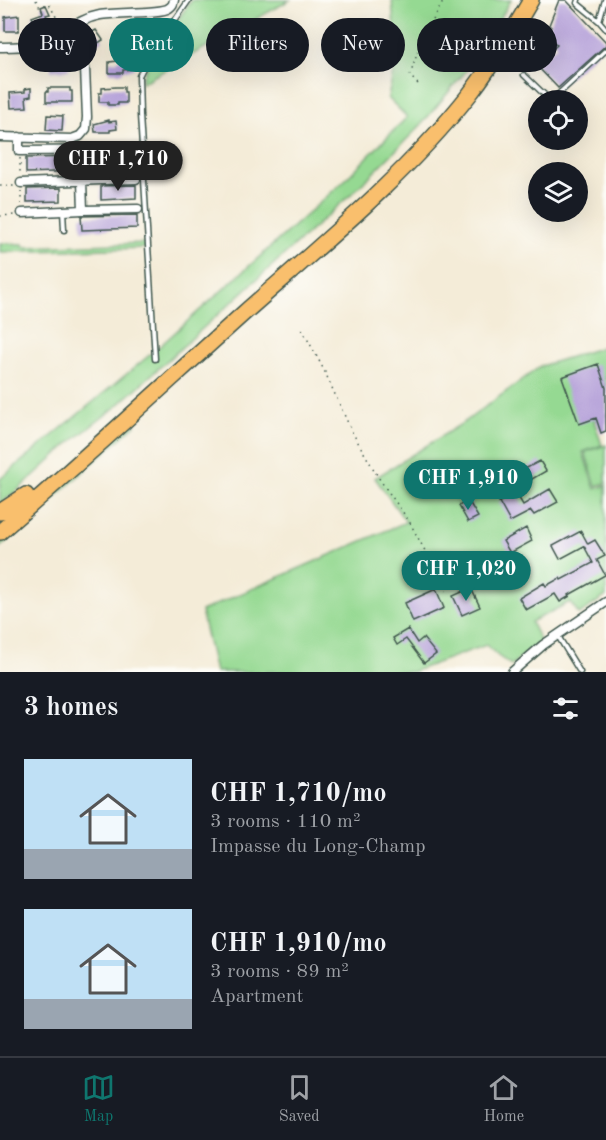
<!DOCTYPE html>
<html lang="en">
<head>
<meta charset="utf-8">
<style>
  body { margin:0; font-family:"Old Standard TT",serif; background:#20242c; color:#f1f3f6; height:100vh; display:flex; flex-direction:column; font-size:22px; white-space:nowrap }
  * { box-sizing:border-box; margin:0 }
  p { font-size:20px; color:#9ea1a6 }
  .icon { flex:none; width:33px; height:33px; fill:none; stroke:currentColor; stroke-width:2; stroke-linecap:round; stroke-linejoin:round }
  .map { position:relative; height:672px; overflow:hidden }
  .panel { display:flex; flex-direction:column; background:#171b24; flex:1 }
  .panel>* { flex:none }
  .hud { position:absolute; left:18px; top:18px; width:570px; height:54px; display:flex; gap:12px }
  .controls { position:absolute; left:528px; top:90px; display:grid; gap:12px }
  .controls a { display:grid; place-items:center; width:60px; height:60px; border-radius:50%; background:#171b24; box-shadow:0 6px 24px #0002; font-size:30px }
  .price { position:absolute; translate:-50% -51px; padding:0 14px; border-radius:21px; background:#0f766e; color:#fff; font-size:20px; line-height:39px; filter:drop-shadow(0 2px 3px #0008) }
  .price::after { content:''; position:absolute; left:50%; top:36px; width:18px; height:14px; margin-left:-9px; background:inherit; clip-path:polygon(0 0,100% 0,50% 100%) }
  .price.selected { background:#222; color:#fff }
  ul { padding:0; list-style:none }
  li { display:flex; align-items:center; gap:18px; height:150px; padding:0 24px }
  li span { display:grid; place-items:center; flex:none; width:168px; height:120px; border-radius:0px; color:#555 }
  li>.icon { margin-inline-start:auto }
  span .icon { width:72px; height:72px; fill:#fffc; stroke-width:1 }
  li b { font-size:26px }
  h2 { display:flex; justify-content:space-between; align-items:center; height:72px; padding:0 24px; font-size:26px }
  .pill { padding:0 21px; border-radius:27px; background:#171b24; box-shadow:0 6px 24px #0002; font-size:21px; line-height:54px }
  .pill.selected { background:#0f766e; color:#fff }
  .tabs { display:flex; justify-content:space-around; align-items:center; height:84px; border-top:2px solid #363941; background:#171b24; font-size:16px; color:#9ea1a6 }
  .tabs a { display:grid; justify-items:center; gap:3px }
  .tabs .selected { color:#0f766e }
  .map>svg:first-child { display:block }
  .green { fill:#95d992; stroke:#5a8b63; stroke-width:1.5 }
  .building { fill:#b5a1d9 }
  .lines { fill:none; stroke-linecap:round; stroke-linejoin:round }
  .lane-casing { stroke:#3f574d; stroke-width:7 }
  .street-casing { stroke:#3f574d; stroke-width:11 }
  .highway-casing { stroke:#3f574d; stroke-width:18 }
  .path { stroke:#3f574d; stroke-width:1.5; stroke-dasharray:1.5 4.5; stroke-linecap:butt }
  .lane { stroke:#fff; stroke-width:4 }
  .street { stroke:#fff; stroke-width:8 }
  .highway { stroke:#f9bf6d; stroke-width:15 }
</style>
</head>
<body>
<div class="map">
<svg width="606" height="672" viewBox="0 0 606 672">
  <rect width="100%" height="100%" fill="#fdfcf7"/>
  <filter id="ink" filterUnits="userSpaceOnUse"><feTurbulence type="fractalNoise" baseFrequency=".0167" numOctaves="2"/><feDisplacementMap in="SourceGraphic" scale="12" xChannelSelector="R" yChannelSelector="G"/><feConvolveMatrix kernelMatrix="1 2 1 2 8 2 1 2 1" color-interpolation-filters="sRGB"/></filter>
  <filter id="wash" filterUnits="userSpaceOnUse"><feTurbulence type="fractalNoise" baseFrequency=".008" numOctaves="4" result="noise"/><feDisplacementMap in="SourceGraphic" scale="24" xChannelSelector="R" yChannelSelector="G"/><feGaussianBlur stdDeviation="1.35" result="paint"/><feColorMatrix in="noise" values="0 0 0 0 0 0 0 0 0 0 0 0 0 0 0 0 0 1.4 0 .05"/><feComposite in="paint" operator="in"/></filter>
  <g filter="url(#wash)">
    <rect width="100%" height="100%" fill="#f4ecd8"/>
    <path class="green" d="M192,0H290L142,83C142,64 180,17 192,0Z
      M392,0H511L504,12L466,71L421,125L359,187L116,407L67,445L19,489L0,504V479L152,353L343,182L407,117L388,98L396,57Z
      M0,243L23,244L24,247L146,243V248L0,252Z
      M606,346V416L594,421L602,445L583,452L595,489L606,485V596L579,614L570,602L531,622L541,642L511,665L498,656L486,645L412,672H215L201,611L406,522L375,478L466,421L541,366Z
      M132,422L135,425L0,547V543Z
      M606,445V483L596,486L585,452Z"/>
    <g id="blocks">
      <path class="building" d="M559,0H566L606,42V45L558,88L536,65L557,45L545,33L551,27L549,25Z
        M46,5L50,14L46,15L49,22L37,27L32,17L43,13L41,7Z
        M19,15V31H5V17Z
        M157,20L158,34L142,35L141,21Z
        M96,30L103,40L90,48L83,37Z
        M61,47L62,58L68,57L69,70L51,71L50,58H56L55,48Z
        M133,58L134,69L123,70V73H109V62L118,61V59Z
        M116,87H124V92H126V103H118V105H108V102H99V93H102V88Z
        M31,88V96L26,97L27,107L11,108L10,93L25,92V89Z
        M48,88H70V91H72V102H46V92H48Z
        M47,115L63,116L62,131L46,130Z
        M109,120V122L116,121L117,129L110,130V132H95L94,124Z
        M81,157V171L26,173V158Z
        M136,185V198L101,200V186Z
        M61,188V201L27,202V189Z
        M137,215V228L82,230L81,216Z
        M598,364L606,388V431L601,433L596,418L579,424L562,377Z
        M540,461L546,471L525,483L519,472Z
        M550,489L558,502L534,515L531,511L510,522L499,502L516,493L523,505Z
        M468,500L478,517L468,522L459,506Z
        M526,528L532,541L510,553L503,541Z
        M581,531L588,544L595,540L605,556L597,560L605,575L569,595L570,596L560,602L555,594L526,610L519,598L544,583L546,586L560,578L561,580L593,563L584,546L560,559L553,546Z
        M471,588L480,607L462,615L453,596Z
        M436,589L444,608L413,622L405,603Z
        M408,629L417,643L423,638L436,654L424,663L406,639L397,645L393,638Z"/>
    </g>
  </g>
  <g filter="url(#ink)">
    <use href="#blocks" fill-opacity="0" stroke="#3f574d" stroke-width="1.5"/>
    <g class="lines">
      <g class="lane-casing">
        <path id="lane" d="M578,0L577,3L599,21L605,0
          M599,21L606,29
          M524,75L550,100
          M552,100L606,50
          M63,211L64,230
          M155,359L140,115L139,76L146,62L189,0
          M558,636L580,672"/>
      </g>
      <g class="street-casing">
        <path id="street" d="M0,47C14,46 29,48 42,43C62,35 78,19 100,15C115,12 161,14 169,8C173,5 173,4 174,0
          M0,137L72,139L80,136L86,129L87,117L85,68L66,30
          M19,137V151L135,150
          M100,150L101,180L136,179
          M82,181L83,210L138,209
          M21,183L101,180
          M22,213L83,210
          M512,672L543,645L606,602"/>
      </g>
      <g class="highway-casing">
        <path id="highway" d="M0,512L26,495
          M0,532C83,460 163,386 244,313C322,244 404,177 469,95C492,65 512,33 531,0"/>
      </g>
      <path class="path" d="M36,0L39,6L49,4L60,24
        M418,84L410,76L420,44L444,0
        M20,158V174
        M0,186H14
        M21,191V204
        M0,216L14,215
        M302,329L324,370L352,432L380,480L409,521L424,549L443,576L446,591"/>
      <use href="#lane" class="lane"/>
      <use href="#street" class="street"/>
      <use href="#highway" class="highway"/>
    </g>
  </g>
</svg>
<div class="controls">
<a><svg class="icon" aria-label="locate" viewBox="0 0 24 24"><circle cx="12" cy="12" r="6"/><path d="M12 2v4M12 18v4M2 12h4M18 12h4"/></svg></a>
<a><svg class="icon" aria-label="layers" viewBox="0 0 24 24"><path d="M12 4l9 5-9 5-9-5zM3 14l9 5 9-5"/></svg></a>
</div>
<b class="price selected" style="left:118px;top:192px">CHF 1,710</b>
<b class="price" style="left:468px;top:511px">CHF 1,910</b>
<b class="price" style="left:466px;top:602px">CHF 1,020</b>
<div class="hud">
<a class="pill">Buy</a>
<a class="pill selected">Rent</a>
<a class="pill">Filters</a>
<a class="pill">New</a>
<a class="pill">Apartment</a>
</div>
</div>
<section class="panel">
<h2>3 homes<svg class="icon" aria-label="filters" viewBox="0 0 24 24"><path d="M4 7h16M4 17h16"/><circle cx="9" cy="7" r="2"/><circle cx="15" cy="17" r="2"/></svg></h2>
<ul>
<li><span style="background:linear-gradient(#bfe0f5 75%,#9aa5b1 0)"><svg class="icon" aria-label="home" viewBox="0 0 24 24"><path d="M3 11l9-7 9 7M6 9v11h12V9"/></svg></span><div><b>CHF 1,710/mo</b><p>3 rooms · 110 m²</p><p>Impasse du Long-Champ</p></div></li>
<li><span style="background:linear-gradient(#bfe0f5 75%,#9aa5b1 0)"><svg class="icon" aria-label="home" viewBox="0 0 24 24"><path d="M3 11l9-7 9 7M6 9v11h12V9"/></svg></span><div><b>CHF 1,910/mo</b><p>3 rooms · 89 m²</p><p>Apartment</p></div></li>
</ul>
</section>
<nav class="tabs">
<a class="selected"><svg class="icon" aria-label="map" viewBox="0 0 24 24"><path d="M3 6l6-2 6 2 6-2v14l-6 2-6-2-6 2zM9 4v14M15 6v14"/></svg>Map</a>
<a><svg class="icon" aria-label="saved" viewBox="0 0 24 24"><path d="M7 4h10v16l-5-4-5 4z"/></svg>Saved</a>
<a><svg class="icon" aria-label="home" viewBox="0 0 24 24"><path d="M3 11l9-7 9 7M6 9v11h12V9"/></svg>Home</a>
</nav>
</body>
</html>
